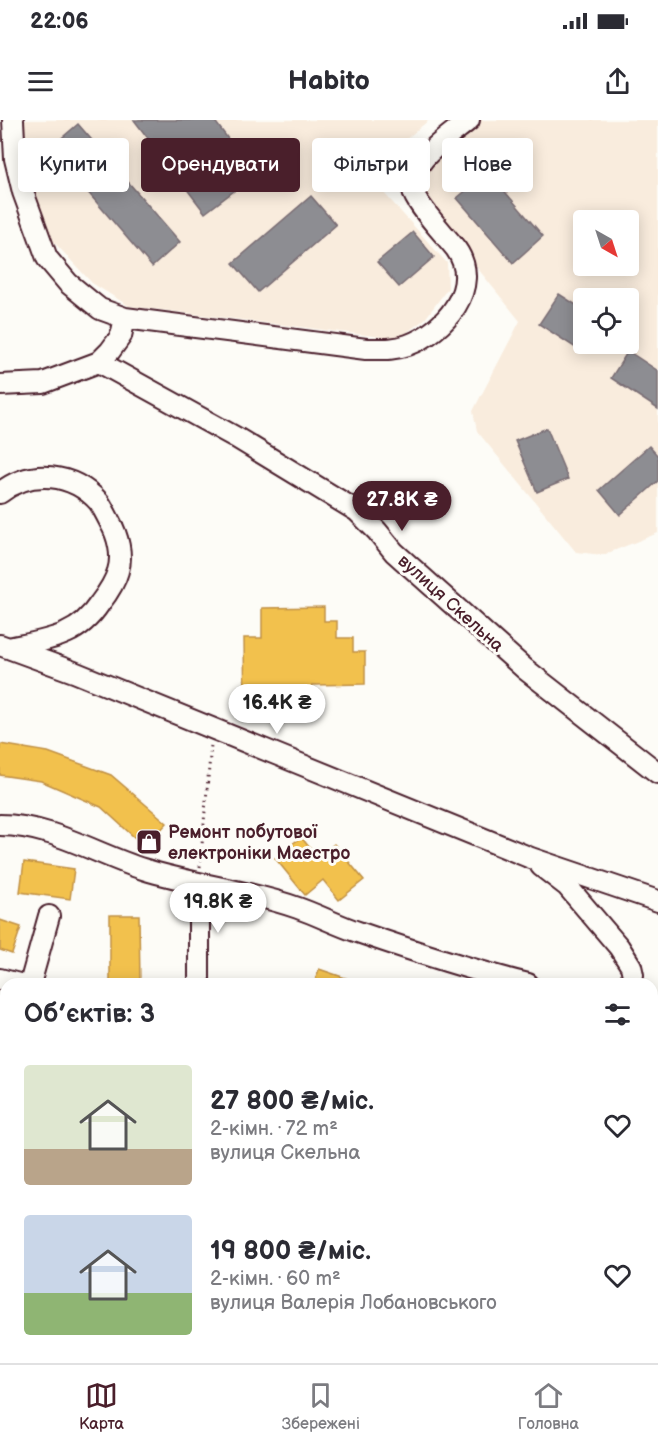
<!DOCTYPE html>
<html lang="uk">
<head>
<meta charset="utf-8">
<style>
  body { margin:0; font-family:"Balsamiq Sans",sans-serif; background:#f7f7f7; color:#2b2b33; height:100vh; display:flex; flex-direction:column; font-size:22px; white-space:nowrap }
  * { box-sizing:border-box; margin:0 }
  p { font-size:20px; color:#7c7c81 }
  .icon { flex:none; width:33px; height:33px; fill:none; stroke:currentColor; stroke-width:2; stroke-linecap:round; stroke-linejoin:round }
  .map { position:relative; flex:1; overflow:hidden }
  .details { position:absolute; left:0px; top:858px; width:658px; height:386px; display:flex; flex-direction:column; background:#fff; border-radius:18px 18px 0 0; box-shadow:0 3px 15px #0003 }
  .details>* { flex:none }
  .hud { position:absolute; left:18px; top:18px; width:622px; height:54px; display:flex; gap:12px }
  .needle { width:39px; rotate:141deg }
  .fabs { position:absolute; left:573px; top:90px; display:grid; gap:12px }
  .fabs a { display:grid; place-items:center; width:66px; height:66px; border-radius:6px; background:#fff; box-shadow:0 3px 15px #0003; font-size:30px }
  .price { position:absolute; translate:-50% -51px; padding:0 14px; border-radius:21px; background:#fff; color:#222; font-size:20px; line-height:39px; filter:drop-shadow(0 2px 3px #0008) }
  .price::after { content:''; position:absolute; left:50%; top:36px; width:18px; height:14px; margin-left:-9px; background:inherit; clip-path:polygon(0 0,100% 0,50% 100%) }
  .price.current { background:#4a1f2b; color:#fff }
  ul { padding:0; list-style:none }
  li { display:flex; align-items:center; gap:18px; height:150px; padding:0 24px }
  li span { display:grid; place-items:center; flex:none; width:168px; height:120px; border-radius:6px; color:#555 }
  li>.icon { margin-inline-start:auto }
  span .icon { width:72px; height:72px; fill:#fffc; stroke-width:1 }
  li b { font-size:26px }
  h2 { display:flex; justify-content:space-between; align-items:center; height:72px; padding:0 24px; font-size:26px }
  .pill { padding:0 21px; border-radius:6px; background:#fff; box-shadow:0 3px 15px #0003; font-size:21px; line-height:54px }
  .pill.current { background:#4a1f2b; color:#fff }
  .status { display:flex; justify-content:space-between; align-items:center; height:42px; padding:0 30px; background:#fff; direction:ltr }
  .status svg { height:16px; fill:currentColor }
  header { display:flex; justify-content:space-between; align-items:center; height:78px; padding:0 24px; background:#fff; font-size:27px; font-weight:800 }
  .tab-bar { display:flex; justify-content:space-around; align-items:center; height:84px; border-top:2px solid #e1e1e2; background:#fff; font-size:16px; color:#7c7c81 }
  .tab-bar a { display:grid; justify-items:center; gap:3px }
  .tab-bar .current { color:#4a1f2b }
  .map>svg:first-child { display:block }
  .built { fill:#f9ecdd; fill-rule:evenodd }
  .green { fill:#d4e69a; stroke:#8f8262; stroke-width:1.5 }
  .homes { fill:#f2c14e; stroke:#c09044; stroke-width:1.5 }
  .industry { fill:#8d8d92; stroke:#796c73; stroke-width:1.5 }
  .building { fill:#f0c5a0; stroke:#4a1f2b; stroke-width:1.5 }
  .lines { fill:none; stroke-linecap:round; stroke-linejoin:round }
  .minor-casing { stroke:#4a1f2b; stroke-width:24 }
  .path { stroke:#4a1f2b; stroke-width:3; stroke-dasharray:1.5 4.5; stroke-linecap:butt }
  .minor { stroke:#fdfcf7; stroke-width:20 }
  .labels { text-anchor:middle; stroke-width:6; stroke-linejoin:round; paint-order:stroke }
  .street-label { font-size:18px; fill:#4a1f2b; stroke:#fdfcf7 }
  .poi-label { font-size:18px; font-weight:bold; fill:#4a1f2b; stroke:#fdfcf7; text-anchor:start }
</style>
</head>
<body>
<div class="status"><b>22:06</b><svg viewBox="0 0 49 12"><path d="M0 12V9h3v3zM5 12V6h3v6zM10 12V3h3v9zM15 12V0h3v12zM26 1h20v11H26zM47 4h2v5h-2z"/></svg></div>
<header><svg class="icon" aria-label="menu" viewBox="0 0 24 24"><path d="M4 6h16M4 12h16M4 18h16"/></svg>Habito<svg class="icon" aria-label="share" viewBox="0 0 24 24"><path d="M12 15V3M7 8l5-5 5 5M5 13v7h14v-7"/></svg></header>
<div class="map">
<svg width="658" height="1243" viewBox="0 0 658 1243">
  <rect width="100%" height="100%" fill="#fdfcf7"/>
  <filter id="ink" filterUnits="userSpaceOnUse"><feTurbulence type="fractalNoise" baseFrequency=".0167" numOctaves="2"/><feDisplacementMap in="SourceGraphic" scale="12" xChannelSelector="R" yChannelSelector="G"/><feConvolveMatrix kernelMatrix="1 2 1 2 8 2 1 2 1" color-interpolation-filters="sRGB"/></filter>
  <g filter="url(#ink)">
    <path class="built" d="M23,0H429L366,53L447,143L448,168L425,199L398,219L129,186L92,163L52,120L33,73Z
      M472,0H658V413L603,435L576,432L477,311L473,291L520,201L416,72L413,49ZM584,100H628V146H584ZM584,178H628V224H584Z"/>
    <path class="green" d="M658,1088V1243H361V1238H652V1095Z"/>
    <path class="homes" d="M324,487V501H337V518H353V532H365V564L312,565L313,596L245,598L244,518H262V488Z
      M0,624L48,632L111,655L167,703L145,727L101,687L41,661L0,655Z
      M301,717L318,738L334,724L364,760L339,780L323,760L305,775L275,738Z
      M24,742L74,749L70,779L20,772Z
      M110,795H139L140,864H110Z
      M0,800L21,807L12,834L0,830Z
      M319,849L363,864H314Z
      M0,1094H6V1132L0,1133Z"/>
    <path class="industry" d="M134,0H214L255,55L205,93Z
      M78,4L180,122L152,147L50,28Z
      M488,52L543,116L513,143L457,78Z
      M311,76L336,105L258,172L233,143Z
      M413,112L434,137L399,167L377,142Z
      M559,174L584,190V223L579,230L539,204Z
      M628,231L658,251V289L611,258Z
      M547,308L568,359L537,372L515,321Z
      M649,326L658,336V361L620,395L599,370Z"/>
    <path class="building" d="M0,1200H6V1233H0Z
      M278,1238H342L341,1243H278Z"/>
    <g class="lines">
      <g class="minor-casing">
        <path id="minor" d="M125,198L366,229C381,229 394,230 408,225C444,212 483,167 456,129C446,116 420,89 414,74C403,44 449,17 469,0
          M99,242L237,318L357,391L377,411L394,432L525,549L658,653
          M0,265L43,263L99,242L110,231L121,216L125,198L100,189L90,181L68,163L47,138L23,72L15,39L13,0
          M0,373C31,348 73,353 99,382C103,388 107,396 110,402C118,416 123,435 118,451C115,462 107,474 100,483C92,495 80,507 66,513C49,521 27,524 8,528
          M0,525L74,552L531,738L658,781
          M0,705C51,705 96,734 143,749C194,765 248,770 298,788C318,795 337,805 358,812C413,831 471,850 528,864
          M541,746L567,766L619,827L631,846L633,855L630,864
          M0,859L19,864
          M30,864L49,796
          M199,864V764
          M0,1171H6
          M196,1243V1238"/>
      </g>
      <path class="path" d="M200,747L211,625
        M652,1207L658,1223"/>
      <use href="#minor" class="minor"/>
    </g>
  </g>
  <defs>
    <g id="shop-square" transform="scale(1.35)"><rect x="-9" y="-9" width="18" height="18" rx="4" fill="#4a1f2b" stroke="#fdfcf7"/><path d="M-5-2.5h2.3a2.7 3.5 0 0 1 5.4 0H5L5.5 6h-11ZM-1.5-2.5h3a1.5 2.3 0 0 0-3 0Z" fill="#fff"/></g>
  </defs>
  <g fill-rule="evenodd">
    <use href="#shop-square" x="149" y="722"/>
  </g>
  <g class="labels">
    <g class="street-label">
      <text transform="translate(451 483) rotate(42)" y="6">вулиця Скельна</text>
    </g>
    <g class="poi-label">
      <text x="168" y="718">Ремонт побутової<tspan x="168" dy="21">електроніки Маестро</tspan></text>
    </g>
  </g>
</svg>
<div class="fabs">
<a><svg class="needle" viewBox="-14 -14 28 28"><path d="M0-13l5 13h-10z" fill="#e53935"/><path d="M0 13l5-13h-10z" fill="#7c7c81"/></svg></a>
<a><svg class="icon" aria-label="locate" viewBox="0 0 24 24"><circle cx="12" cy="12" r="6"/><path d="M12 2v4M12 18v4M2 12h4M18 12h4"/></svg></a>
</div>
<b class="price current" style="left:402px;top:412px">27.8K ₴</b>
<b class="price" style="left:277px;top:615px">16.4K ₴</b>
<b class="price" style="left:218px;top:814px">19.8K ₴</b>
<div class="hud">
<a class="pill">Купити</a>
<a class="pill current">Орендувати</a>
<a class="pill">Фільтри</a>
<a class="pill">Нове</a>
</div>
<section class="details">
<h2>Об’єктів: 3<svg class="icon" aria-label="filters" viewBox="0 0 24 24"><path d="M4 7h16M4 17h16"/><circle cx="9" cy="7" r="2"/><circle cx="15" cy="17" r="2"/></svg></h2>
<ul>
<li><span style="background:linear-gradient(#dfe7d0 70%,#b9a48a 0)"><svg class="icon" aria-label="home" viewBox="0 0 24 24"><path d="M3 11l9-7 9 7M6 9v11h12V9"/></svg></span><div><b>27 800 ₴/міс.</b><p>2-кімн. · 72 m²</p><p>вулиця Скельна</p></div><svg class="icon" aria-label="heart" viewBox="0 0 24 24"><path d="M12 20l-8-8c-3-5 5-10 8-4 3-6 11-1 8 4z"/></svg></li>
<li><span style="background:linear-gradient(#c9d6e8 65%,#8fb573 0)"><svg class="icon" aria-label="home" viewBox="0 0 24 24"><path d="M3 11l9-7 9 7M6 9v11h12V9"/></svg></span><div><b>19 800 ₴/міс.</b><p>2-кімн. · 60 m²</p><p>вулиця Валерія Лобановського</p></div><svg class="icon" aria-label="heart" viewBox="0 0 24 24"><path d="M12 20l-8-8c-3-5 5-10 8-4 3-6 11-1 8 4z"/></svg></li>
</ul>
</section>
</div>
<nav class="tab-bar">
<a class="current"><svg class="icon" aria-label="map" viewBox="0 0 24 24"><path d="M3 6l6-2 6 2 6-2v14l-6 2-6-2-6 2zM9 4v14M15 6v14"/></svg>Карта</a>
<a><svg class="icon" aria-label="saved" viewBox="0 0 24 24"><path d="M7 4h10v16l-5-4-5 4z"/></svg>Збережені</a>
<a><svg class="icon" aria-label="home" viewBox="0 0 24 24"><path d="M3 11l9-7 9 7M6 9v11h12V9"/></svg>Головна</a>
</nav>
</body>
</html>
